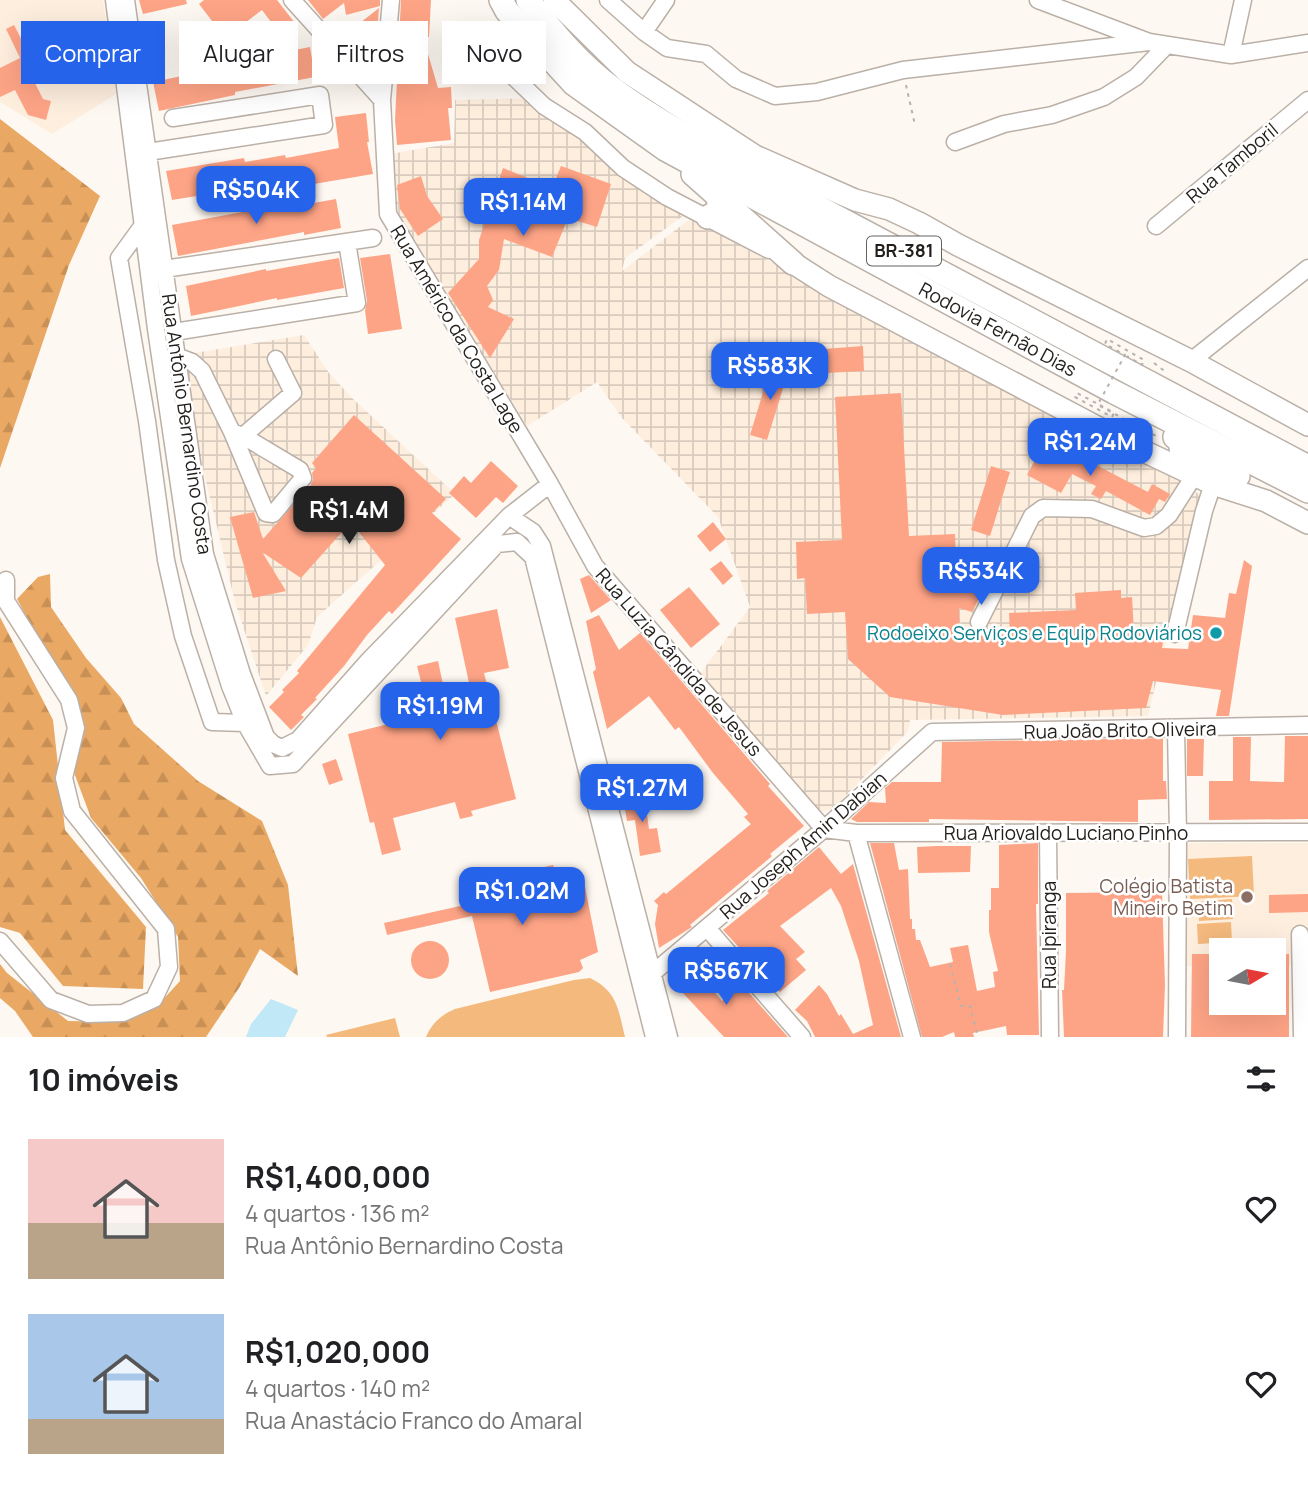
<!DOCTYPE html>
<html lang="pt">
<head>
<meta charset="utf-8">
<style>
  body { margin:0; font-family:Manrope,sans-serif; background:#f2f2f2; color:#202124; height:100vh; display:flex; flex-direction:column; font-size:26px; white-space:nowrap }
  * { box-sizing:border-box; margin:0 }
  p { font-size:23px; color:#757577 }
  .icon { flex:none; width:38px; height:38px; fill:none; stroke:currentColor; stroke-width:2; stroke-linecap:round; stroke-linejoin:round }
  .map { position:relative; height:1037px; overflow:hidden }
  .details { display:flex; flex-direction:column; background:#fff; flex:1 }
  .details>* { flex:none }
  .hud { position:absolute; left:21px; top:21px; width:700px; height:63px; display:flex; gap:14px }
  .needle { width:46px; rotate:80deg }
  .buttons { position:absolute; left:1209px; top:938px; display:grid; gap:14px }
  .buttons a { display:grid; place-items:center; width:77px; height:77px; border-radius:0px; background:#fff; box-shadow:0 7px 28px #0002; font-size:35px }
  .price { position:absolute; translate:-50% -60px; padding:0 16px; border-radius:14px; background:#2563eb; color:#fff; font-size:23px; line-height:46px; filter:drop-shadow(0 2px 4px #0008) }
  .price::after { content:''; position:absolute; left:50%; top:42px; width:21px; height:16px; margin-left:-10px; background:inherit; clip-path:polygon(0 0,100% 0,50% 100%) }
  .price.current { background:#222; color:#fff }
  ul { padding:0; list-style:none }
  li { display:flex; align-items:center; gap:21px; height:175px; padding:0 28px }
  li span { display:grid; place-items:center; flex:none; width:196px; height:140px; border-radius:0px; color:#555 }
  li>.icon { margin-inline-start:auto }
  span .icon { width:84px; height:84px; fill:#fffc; stroke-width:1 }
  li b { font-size:30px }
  h2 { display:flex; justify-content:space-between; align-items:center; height:84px; padding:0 28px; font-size:30px }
  .pill { padding:0 24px; border-radius:0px; background:#fff; box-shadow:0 7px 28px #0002; font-size:24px; line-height:63px }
  .pill.current { background:#2563eb; color:#fff }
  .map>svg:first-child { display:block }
  .built { fill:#feeede }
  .industrial { fill:url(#industrial-grid) }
  .grass { fill:#f3b97d }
  .forest { fill:url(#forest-firs) }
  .water { fill:#c0e8f6 }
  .building { fill:#fea486 }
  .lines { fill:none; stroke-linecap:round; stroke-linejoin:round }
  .minor-casing { stroke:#bab0a7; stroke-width:19 }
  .major-casing { stroke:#bab0a7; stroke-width:24 }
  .highway-casing { stroke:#bab0a7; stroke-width:26 }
  .path { stroke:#b7b2ad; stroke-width:2; stroke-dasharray:3.5 5; stroke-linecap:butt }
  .minor { stroke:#fff; stroke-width:16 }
  .major { stroke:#fff; stroke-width:21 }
  .highway { stroke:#fff; stroke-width:23 }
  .path-bridge { stroke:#b7b2ad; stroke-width:2; stroke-dasharray:3.5 5; stroke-linecap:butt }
  .culture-dot { fill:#0f9aa8; stroke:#fff; stroke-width:2.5 }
  .education-dot { fill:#8d6e63; stroke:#fff; stroke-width:2.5 }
  .labels { text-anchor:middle; stroke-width:5; stroke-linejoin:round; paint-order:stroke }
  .shield { fill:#fff; stroke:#64625f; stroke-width:2 }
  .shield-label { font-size:18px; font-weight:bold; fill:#221e1b }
  .street-label { font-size:19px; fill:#221e1b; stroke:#fff }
  .culture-label { font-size:19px; fill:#0d838f; stroke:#fff; text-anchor:end }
  .education-label { font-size:19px; fill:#785e54; stroke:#fff; text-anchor:end }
</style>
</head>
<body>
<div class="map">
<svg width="1308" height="1037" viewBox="0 0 1308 1037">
  <defs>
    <pattern id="industrial-grid" width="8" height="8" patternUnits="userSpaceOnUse" patternTransform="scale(1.75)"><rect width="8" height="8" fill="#feeede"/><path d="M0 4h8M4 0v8" fill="none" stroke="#d9ccbe"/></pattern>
    <pattern id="forest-firs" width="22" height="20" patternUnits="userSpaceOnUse" patternTransform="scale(1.75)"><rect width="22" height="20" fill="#e9a863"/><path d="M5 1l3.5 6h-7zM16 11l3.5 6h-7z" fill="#c89055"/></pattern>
  </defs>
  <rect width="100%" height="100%" fill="#fef8f2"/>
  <path class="built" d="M0,0H103L116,94L52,134L0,102Z
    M1186,843H1308V965H1274V950H1222L1221,966H1186Z"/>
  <path class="industrial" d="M536,98L619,177L687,213L625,258L622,271L690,219L1177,477L1201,496L1148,716L910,720L908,731L833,809L820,812L700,674L750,607L718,517L622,418L597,382L527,426L395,211L384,155L454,143L455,100Z
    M304,335L329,373L352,398L455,494L317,617L308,645L266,696L235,602L176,356Z"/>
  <path class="grass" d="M1252,856L1254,896L1190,899L1188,859Z
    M1232,899L1233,919L1199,921L1197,902Z
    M1231,922L1232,942L1198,944L1197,924Z
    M590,978C618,992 618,1009 625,1037H426C432,1023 441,1015 455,1009L574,980Z
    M395,1018L400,1037H327L326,1035Z"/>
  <path class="forest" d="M0,119L100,196L69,265L0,468Z
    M50,574L51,607L86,658L121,698L134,724L198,781L262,821L288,885L298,976L260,949L239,988L206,1037H33L15,1011L0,998V964L7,973L68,1021L114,1022L159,1004L180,981L178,937L141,878L91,818L73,770L82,719L17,599L38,577Z
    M0,617L53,720L65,830L146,927L143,989L63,986L20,933L0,927Z"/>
  <path class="water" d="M271,999L298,1010L285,1037H246L251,1024Z"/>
  <path class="building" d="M139,0H186L187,4L143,14Z
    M204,0H277L295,23L280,34L262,10L225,38L199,4Z
    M308,0H380V6L346,15L344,3L323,19Z
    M401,0H431L429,37H423L438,88L451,87L452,108H448L451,140L397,145L395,120Z
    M379,8L376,47H368L356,56L341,38Z
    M86,23L99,49L95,51L102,65L90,71L83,57L34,81L43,99L51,101L46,120L28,115L15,90L0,97V68L20,58L6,29L14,25L28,52Z
    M310,47L315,77L235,92V95L159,111L153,82L234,65L233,62Z
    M366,113L369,142H367L373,174L296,187V184L254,191L253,187L172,200L166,171L244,158L245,162L285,155L286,158L339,148L335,117Z
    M561,166L611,184L597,227L568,218L552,257L504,239L499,270L487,286L493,300L488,307L514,319L490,358L448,293L479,259V240L503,168L552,188Z
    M421,176L427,196L443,219L418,236L400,209L397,185Z
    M336,199L341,228L304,235V232L178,256L172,225L297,202V206Z
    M390,254L402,329L368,334L365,310L367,301L360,258Z
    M339,258L344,288L277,300V298L191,316L186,286L266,269V271Z
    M863,346L864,371L826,373L824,349Z
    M772,363L789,369L767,440L750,435Z
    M901,393L909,536L955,534L957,584L983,591L972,612L959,608L960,637L1010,634L1009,613L1076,610L1075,593L1121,590V598L1132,597L1134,632L1165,630L1162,648L1188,649L1193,615L1225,618L1229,593L1236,594L1244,560L1252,566L1229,716H1216L1221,690L1153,681L1146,708L1003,715L890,697L848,659L845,612L807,614L805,578L797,579L796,542L842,540L835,397Z
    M354,415L446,499L432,513L461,539L392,614L389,611L367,635L344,666L315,698L317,699L301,715L304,717L291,730L269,707L284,692L282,690L299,673L297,671L385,565L351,522L301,578L262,552L286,591L253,598L230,517L254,512L263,539L311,485L313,479L312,473L316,468L312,463Z
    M1046,439L1148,492L1152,484L1170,494L1165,502L1159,499L1150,515L1106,491L1101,499L1091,494L1096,486L1072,474L1061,493L1027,475Z
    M491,461L518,486L503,503L496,497L476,518L449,493L464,476L471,483Z
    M991,466L1010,472L990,536L971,530Z
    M713,522L726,539L710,552L697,536Z
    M721,561L733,576L723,585L710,569Z
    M589,575L611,600L591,613L580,579Z
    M689,587L720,624L691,648L660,610Z
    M497,609L509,668L484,673L516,799L471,811L473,816L460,819L455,802L393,818L401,850L382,855L374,822L370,823L348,734L429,714L417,666L438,661L444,689L469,683L455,618Z
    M599,615L619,650L640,633L770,784L768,786L804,826L770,854L772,856L690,925L692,927L659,948L655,924L658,905L654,901L664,892L666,894L751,824L744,817L748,814L713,773L679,727L675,730L649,696L607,729L593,672L596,669L586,621Z
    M1285,736H1308V819L1209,820V781H1233V737H1251L1250,781L1280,782H1284Z
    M1163,738V781H1166L1167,799L1138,800V822L929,819V822H857L851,819L869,802L886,803L885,788L892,782H941L942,742Z
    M1187,739H1204L1203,776H1187Z
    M336,759L343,780L329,785L322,764Z
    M644,793L649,829L657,828L661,852L640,856L635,820L627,821L623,797Z
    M870,843H894L899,870L908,869L910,919H912V929H915L916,940H920L930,967L953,962L950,948L968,945L977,991L995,987L993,972L998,971L989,932V910H991V888H999V845L1038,843V904H1036L1039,1035H1007L1006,1026L973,1033L974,1037H955L954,1032L942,1037H922Z
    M936,846H971L970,872L918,873L917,847Z
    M819,847L841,874L853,864L901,1037H815L807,1021L795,1010L819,985L827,994L839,1016L841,1014L853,1034L873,1025L859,961L841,906L831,888L780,926L805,952L796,959L806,970L780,992L723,930L769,893L767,891Z
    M553,865L561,888L584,882L598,952L580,960L583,968L579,972L490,992L472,916L387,935L384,923L469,904L465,885Z
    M1162,892L1165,985L1163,1037H1064L1062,990H1064L1066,951V893Z
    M1308,894V912L1269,913V895Z
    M411 960a19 19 0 1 1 38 0a19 19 0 1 1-38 0Z
    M1192,954H1222V1003H1237V1005H1274V954H1289V1037H1191Z
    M687,961L722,1001L742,985L788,1037H724L668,977Z"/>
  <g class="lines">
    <g class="minor-casing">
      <path id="minor" d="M114,0L156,329L190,559L230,686L245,723L270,766L293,764L497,544L517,542L533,557L654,1037
        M126,0L205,554L242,674L266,737L273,744L282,748L298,740L369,660L509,516L550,484
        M292,0L382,100
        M391,0L382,100L388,214L550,484L595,566L824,829L856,833L1308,832
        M608,0L644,32L667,48L706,54L736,79L775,96L817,92L903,70L1149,42
        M1038,0L1149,42L1231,55L1308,43
        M644,32L666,0
        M489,53L544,106L585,132L623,168L667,197L769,250
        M1231,55L1243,0
        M955,142L1004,124L1052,115L1104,97L1136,77L1166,46
        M148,152L324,125L320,95L173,118
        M143,225L119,258L147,421L166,560L183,636L212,722L245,723
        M1156,226L1308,100
        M164,269L373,238
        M174,332L357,303L347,242
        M171,357L176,356L192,362L202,371L232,432L266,513L273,514L303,478L300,470L243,436L232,432
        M1191,361L1308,268
        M243,436L293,393L276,359
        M509,516L533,532L542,546L669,1037
        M979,622L1032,516L1043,508L1092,509L1144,528L1156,526L1169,515L1194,476
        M1175,634L1204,511L1213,484
        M1176,729L1178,834L1177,1037
        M856,833L912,1037
        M1048,833L1050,1037
        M707,928L802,1037
        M1300,934L1302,1037
        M0,941L51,1000L88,1014L123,1013L154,999L169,967L166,929L72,811L64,778L76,728L69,700L6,601V580
        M641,983L824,829L932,732L1308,725"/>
    </g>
    <g class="major-casing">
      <path id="major" d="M554,0L627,72L755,156L855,200L889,209L919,223L958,245L1191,361L1308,425
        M793,263L829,286L1133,446L1213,484L1266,501L1308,523"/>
    </g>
    <g class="highway-casing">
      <g id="highway">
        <path id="s1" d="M501,0L507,11L574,84L665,149L1114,392L1308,491"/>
        <path d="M528,0C553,32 579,64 613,89C660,124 714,151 765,179L1308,467"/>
        <path d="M693,174L793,263"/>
        <path d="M708,217L719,211L720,206L717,195"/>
        <path d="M1175,437L1209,461L1238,476"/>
        <path d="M1180,439L1183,463L1194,476"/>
      </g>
    </g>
    <path class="path" d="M906,85L915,125
      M1154,363L1167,373
      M1100,406L1158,437
      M950,964L961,1006H970L978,1037"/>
    <use href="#minor" class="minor"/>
    <use href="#major" class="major"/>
    <use href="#highway" class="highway"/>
    <path class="path-bridge" d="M1100,405L1114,413L1112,417L1075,397L1077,393L1098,404L1125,355L1105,344L1107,339L1144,360L1142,365L1127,356"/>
  </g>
  <circle class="culture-dot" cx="1216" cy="633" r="7"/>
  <circle class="education-dot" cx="1247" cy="897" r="7"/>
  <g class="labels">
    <rect class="shield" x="867" y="236.5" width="74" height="29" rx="5"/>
    <g class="shield-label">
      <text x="904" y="257">BR-381</text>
    </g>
    <g class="street-label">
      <text transform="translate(1232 163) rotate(-40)" y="7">Rua Tamboril</text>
      <text transform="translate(457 329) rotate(59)" y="7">Rua Américo da Costa Lage</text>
      <text dy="7" stroke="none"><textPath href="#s1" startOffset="602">Rodovia Fernão Dias</textPath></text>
      <text transform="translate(187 424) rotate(82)" y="7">Rua Antônio Bernardino Costa</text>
      <text transform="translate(679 662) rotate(49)" y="7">Rua Luzia Cândida de Jesus</text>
      <text transform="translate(1120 730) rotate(-1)" y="7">Rua João Brito Oliveira</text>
      <text x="1066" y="840">Rua Ariovaldo Luciano Pinho</text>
      <text transform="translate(803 845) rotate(-41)" y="7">Rua Joseph Amin Dabian</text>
      <text transform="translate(1049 935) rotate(-90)" y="7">Rua Ipiranga</text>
    </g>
    <g class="culture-label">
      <text x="1202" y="640">Rodoeixo Serviços e Equip Rodoviários</text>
    </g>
    <g class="education-label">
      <text x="1233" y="893">Colégio Batista<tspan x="1233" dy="22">Mineiro Betim</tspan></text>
    </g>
  </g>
</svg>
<div class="buttons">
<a><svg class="needle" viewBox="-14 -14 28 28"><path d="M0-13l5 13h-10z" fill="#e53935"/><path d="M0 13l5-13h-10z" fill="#757577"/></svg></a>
</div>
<b class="price" style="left:256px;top:226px">R$504K</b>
<b class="price" style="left:523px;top:238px">R$1.14M</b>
<b class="price" style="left:770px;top:402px">R$583K</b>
<b class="price" style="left:1090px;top:478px">R$1.24M</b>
<b class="price current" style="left:349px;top:546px">R$1.4M</b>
<b class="price" style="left:981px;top:607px">R$534K</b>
<b class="price" style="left:440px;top:742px">R$1.19M</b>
<b class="price" style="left:642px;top:824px">R$1.27M</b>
<b class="price" style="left:522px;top:927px">R$1.02M</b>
<b class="price" style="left:726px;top:1007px">R$567K</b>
<div class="hud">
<a class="pill current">Comprar</a>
<a class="pill">Alugar</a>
<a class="pill">Filtros</a>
<a class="pill">Novo</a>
</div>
</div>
<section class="details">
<h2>10 imóveis<svg class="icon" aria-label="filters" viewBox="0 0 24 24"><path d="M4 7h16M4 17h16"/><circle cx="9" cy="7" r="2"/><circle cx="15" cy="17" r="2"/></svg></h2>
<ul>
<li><span style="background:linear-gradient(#f6c9c9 60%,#b9a48a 0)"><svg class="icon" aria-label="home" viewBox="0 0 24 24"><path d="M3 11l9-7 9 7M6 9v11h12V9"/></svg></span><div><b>R$1,400,000</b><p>4 quartos · 136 m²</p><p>Rua Antônio Bernardino Costa</p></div><svg class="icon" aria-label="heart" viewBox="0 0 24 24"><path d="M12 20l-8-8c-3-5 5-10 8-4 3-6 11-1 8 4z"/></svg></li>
<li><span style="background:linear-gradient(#a9c7e8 75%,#b9a48a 0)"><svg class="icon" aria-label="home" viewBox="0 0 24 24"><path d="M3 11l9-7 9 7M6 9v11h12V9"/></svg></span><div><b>R$1,020,000</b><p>4 quartos · 140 m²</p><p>Rua Anastácio Franco do Amaral</p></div><svg class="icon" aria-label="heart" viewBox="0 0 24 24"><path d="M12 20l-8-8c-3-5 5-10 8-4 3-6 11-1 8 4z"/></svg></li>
</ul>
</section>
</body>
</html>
